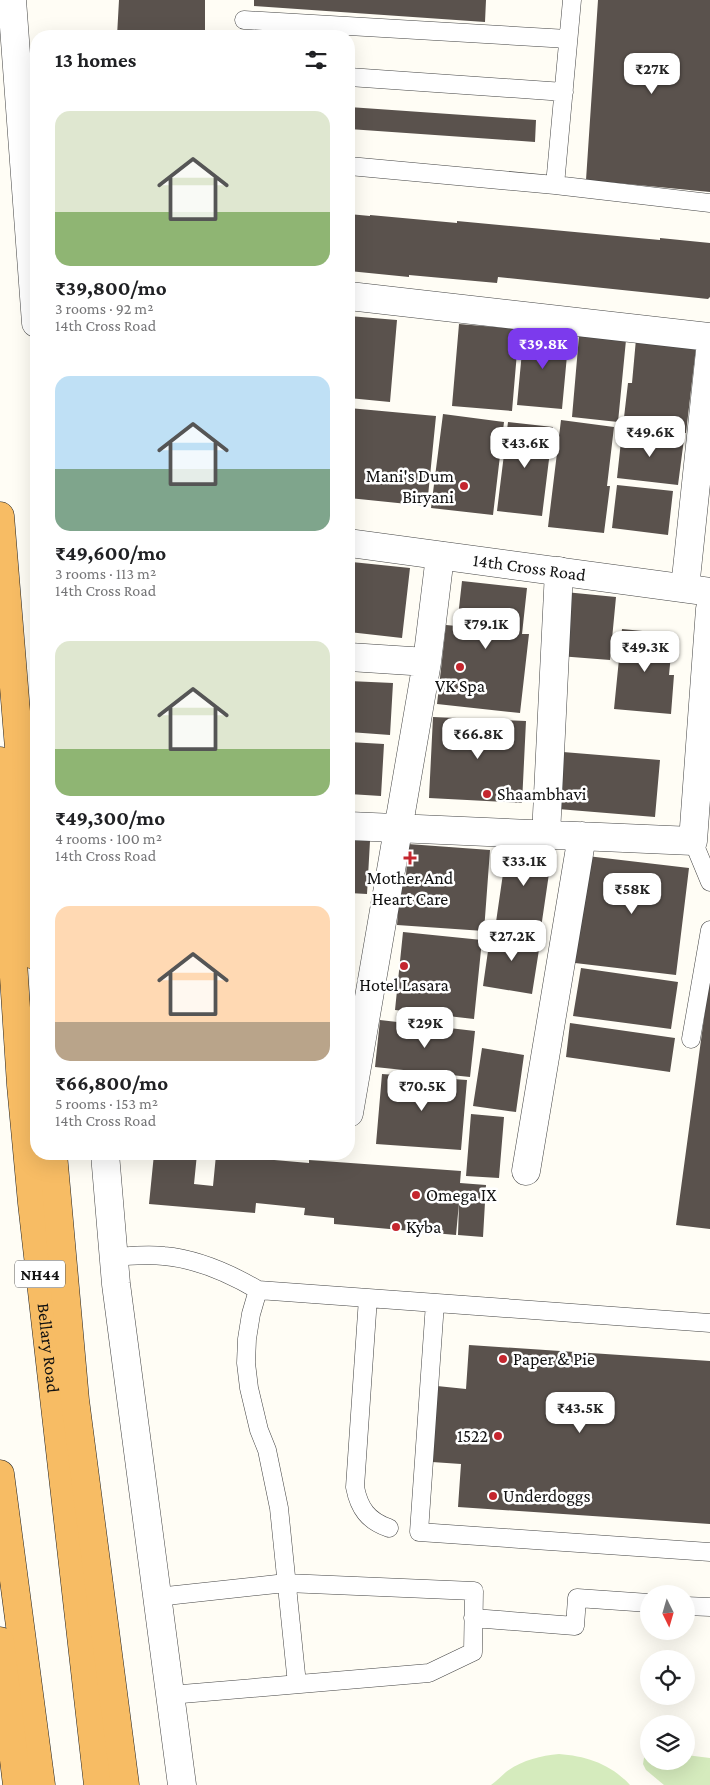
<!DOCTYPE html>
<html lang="en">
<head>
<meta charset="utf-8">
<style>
  body { margin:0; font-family:"Crimson Pro",serif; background:#f2f2f2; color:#202124; height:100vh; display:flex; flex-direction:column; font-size:19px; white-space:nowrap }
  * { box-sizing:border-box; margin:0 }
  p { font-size:16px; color:#757577 }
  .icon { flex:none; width:28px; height:28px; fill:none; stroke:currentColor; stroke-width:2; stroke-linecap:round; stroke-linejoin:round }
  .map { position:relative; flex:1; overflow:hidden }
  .sheet { position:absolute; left:30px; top:30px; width:325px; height:1130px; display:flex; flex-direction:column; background:#fff; border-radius:20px; box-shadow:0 5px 20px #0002 }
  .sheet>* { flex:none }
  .needle { width:32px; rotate:175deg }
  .fabs { position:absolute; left:640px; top:1585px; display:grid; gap:10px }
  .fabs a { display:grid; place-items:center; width:55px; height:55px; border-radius:50%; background:#fff; box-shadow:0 5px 20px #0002; font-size:25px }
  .price { position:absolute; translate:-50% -42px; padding:0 11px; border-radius:10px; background:#fff; color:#222; font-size:16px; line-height:32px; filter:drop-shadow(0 1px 2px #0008) }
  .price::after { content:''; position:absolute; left:50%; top:30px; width:15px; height:11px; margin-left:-8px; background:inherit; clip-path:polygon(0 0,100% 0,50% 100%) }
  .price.selected { background:#7c3aed; color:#fff }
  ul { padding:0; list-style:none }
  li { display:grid; align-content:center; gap:10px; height:265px; padding:0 25px }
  li span { display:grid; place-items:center; height:155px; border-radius:15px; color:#555 }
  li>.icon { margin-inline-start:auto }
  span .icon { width:90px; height:90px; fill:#fffc; stroke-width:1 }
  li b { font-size:21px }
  h2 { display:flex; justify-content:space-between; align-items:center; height:60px; padding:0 25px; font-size:21px }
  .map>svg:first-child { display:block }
  .green { fill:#d5ebbd }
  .building { fill:#5a524d }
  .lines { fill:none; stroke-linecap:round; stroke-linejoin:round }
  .service-casing { stroke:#444; stroke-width:19 }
  .minor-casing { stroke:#444; stroke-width:29 }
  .tertiary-casing { stroke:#444; stroke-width:29 }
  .trunk-casing { stroke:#222; stroke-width:29 }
  .service { stroke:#fff; stroke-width:18 }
  .minor { stroke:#fff; stroke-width:28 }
  .tertiary { stroke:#fff; stroke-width:28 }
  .trunk { stroke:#f7bc64; stroke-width:28 }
  .poi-dot { fill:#c4262e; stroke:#fff; stroke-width:2 }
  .labels { text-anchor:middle; stroke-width:5; stroke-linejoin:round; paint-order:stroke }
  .shield { fill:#fff; stroke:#585858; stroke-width:1 }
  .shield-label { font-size:16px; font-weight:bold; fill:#111 }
  .poi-label { font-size:18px; fill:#111; stroke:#fff; text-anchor:start }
  .street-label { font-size:18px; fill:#111; stroke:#fff }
</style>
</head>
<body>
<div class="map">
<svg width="710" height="1785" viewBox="0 0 710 1785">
  <rect width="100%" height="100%" fill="#fffdf5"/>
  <path class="green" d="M649,1753V1761H686V1755L710,1758V1785H664L646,1770L643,1764L644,1758Z
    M559,1754C586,1756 611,1764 630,1785H491C497,1781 501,1776 506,1772C522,1760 540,1756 559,1754Z"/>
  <path class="building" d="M119,0H205V36H117Z
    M254,0H486L485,22L254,6Z
    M598,0H710V192L586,180Z
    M349,107L536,120L535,142L349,129Z
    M349,214L370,216V215L457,223V221L660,240V238L710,243V297L708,299L498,277L497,283L409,275V277L349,271Z
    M349,316L397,320L390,402L349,398Z
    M459,324L519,329L512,411L452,406Z
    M524,330L569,334L562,409L517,405Z
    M579,336L626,340L618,422L572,417Z
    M636,339L696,347L686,433L623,426L628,383H632Z
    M349,408L436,416L427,506L349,498Z
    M443,414L504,422L493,515L431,508Z
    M561,420L614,427L607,486H610L604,533L548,527Z
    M508,422L553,427L542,516L497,511Z
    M622,432L684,439L678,485L617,478Z
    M617,485L673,491L668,535L612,528Z
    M352,562L410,568L402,638L349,632V591Z
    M462,581L527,588L522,634H529L520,713L437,704L446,625L457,626Z
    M565,592L616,597L610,660L559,656Z
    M622,629L673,634L669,675H674L671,714L614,709Z
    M349,681L393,683L390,735L349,732Z
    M433,717L526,721L522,803L429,798Z
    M349,742L384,744L381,796L349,794Z
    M563,752L660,760L655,817L558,809Z
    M349,840L370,841L367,894L349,893Z
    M408,844L490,850L484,931L397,925L401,874L406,875Z
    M507,846L552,853L541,928L496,922Z
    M587,856L689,868L676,975L575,963Z
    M349,901H354L352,949H349Z
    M491,930L541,937L532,994L483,986Z
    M403,932L482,940L474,1019L395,1010Z
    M581,968L678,982L671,1029L573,1016Z
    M709,981H710V1229L676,1225Z
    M380,1020L475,1031L470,1077L375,1067Z
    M570,1023L675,1038L670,1072L566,1057Z
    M482,1048L524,1055L516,1112L473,1106Z
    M382,1074L467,1080L461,1150L376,1144Z
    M471,1114L504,1117L499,1178L466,1176Z
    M154,1154H197L194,1184L213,1186L216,1155L309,1163V1160L461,1171L460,1183L486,1185L483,1237L458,1235L459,1203L456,1235L334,1224V1218L304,1215L305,1208L256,1203L255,1213L149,1204Z
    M469,1345L710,1361V1524L458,1507L461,1464L432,1462L437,1386L466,1389Z"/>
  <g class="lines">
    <g class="service-casing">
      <path id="service" d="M244,20L568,39
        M349,77L564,92
        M349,166L555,185L710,203
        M555,185L572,0
        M693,841L710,882
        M691,1039L710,930
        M114,1257C130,1256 147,1254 164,1256C198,1259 229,1273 258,1290
        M368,1298L355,1487C359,1508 368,1521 389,1528
        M435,1303L419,1532L710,1552
        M157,1597L286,1583L474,1591L473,1652L429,1673L170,1695
        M686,1606L710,1607
        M473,1618L575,1626L577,1598L649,1603
        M297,1684L279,1508L267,1450L259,1430L249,1388L246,1363L247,1339L251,1314L258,1290L710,1323"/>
    </g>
    <g class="minor-casing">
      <path id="minor" d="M349,296L710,337
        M685,588L710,351
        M349,657L427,662
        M349,826L693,841L710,609
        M546,835L559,571
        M349,1113L427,662L440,556
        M526,1171L582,836"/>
    </g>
    <g class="tertiary-casing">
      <g id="tertiary">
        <path d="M12,0L36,323"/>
        <path id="s1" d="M349,543L710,592"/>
        <path d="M105,1154L116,1284L182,1785"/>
      </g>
    </g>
    <g class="trunk-casing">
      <g id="trunk">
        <path d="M0,516L36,956"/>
        <path id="s2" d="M0,761L21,1085L32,1203L98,1785"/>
        <path d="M53,1154L75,1400L125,1785"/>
        <path d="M0,1474L41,1785"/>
        <path d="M0,1641L17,1785"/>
      </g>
    </g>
    <use href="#service" class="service"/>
    <use href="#minor" class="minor"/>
    <use href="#tertiary" class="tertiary"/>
    <use href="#trunk" class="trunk"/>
  </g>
  <g class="poi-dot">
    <circle cx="464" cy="486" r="5"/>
    <circle cx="460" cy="667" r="5"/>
    <circle cx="487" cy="794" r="5"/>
    <path d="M407.5 850.5h5v5h5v5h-5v5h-5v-5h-5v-5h5z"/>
    <circle cx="404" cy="966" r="5"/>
    <circle cx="416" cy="1195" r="5"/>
    <circle cx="396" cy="1227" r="5"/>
    <circle cx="503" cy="1359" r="5"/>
    <circle cx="498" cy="1436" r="5"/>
    <circle cx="493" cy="1496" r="5"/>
  </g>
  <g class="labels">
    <rect class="shield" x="15" y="1260.5" width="50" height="27" rx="4"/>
    <g class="shield-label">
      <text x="40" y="1280">NH44</text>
    </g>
    <g class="poi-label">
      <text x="454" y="482" text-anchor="end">Mani's Dum<tspan x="454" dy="21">Biryani</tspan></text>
      <text x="460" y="692" text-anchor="middle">VK Spa</text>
      <text x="497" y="800">Shaambhavi</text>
      <text x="410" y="884" text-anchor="middle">Mother And<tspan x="410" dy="21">Heart Care</tspan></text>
      <text x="404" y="991" text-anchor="middle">Hotel Lasara</text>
      <text x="426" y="1201">Omega IX</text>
      <text x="406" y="1233">Kyba</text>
      <text x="513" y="1365">Paper &amp; Pie</text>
      <text x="488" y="1442" text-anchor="end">1522</text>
      <text x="503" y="1502">Underdoggs</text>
    </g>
    <g class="street-label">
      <text dy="6" stroke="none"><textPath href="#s1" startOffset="182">14th Cross Road</textPath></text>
      <text dy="6" stroke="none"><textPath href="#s2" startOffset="589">Bellary Road</textPath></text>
    </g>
  </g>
</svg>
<div class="fabs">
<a><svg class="needle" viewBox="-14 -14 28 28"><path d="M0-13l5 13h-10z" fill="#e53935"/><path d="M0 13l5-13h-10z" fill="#757577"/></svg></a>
<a><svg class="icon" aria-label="locate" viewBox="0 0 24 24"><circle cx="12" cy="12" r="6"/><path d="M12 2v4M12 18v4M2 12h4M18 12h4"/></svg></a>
<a><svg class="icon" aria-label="layers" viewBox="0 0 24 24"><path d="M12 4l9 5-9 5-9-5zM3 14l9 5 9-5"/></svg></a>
</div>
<b class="price" style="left:652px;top:95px">₹27K</b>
<b class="price selected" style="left:543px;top:370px">₹39.8K</b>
<b class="price" style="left:650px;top:458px">₹49.6K</b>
<b class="price" style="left:525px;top:469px">₹43.6K</b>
<b class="price" style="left:486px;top:650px">₹79.1K</b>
<b class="price" style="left:645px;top:673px">₹49.3K</b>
<b class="price" style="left:478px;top:760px">₹66.8K</b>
<b class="price" style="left:524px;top:887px">₹33.1K</b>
<b class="price" style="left:632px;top:915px">₹58K</b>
<b class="price" style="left:512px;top:962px">₹27.2K</b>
<b class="price" style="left:425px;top:1049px">₹29K</b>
<b class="price" style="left:422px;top:1112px">₹70.5K</b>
<b class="price" style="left:580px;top:1434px">₹43.5K</b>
<section class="sheet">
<h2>13 homes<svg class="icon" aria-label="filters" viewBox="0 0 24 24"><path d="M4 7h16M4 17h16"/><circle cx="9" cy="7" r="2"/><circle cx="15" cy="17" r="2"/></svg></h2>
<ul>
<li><span style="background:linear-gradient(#dfe7d0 65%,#8fb573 0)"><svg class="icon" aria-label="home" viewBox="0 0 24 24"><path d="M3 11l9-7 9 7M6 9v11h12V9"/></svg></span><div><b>₹39,800/mo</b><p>3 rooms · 92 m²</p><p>14th Cross Road</p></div></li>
<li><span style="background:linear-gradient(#bfe0f5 60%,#7fa58c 0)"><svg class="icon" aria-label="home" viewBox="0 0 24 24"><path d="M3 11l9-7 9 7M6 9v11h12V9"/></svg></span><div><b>₹49,600/mo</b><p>3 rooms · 113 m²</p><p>14th Cross Road</p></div></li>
<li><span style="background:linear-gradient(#dfe7d0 70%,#8fb573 0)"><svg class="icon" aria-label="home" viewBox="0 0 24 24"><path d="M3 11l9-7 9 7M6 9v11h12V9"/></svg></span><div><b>₹49,300/mo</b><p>4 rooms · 100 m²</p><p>14th Cross Road</p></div></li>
<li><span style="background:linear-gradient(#ffd9b3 75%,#b9a48a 0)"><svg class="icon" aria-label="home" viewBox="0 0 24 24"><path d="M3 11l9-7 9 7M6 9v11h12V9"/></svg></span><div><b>₹66,800/mo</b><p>5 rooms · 153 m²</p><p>14th Cross Road</p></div></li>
</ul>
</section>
</div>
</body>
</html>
